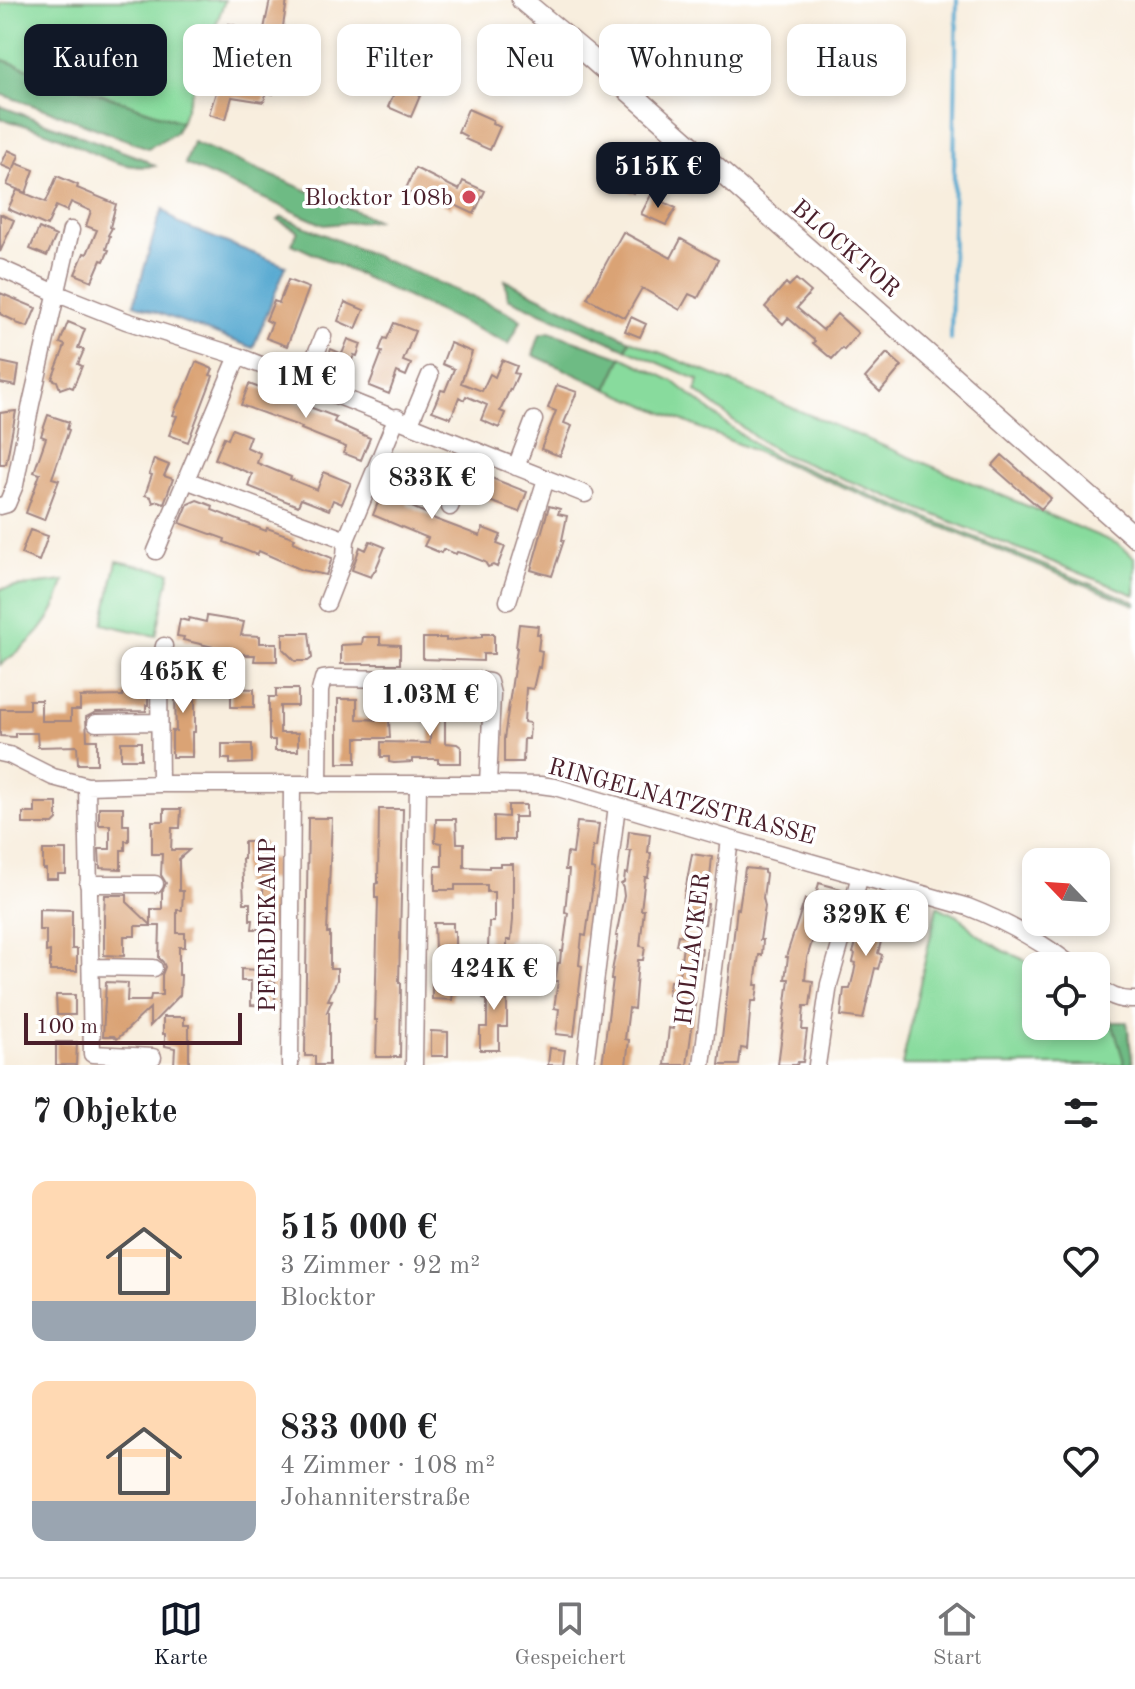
<!DOCTYPE html>
<html lang="de">
<head>
<meta charset="utf-8">
<style>
  body { margin:0; font-family:"Old Standard TT",serif; background:#f2f2f2; color:#202124; height:100vh; display:flex; flex-direction:column; font-size:30px; white-space:nowrap }
  * { box-sizing:border-box; margin:0 }
  p { font-size:26px; color:#757577 }
  .icon { flex:none; width:44px; height:44px; fill:none; stroke:currentColor; stroke-width:2; stroke-linecap:round; stroke-linejoin:round }
  .map { position:relative; height:1065px; overflow:hidden }
  .details { display:flex; flex-direction:column; background:#fff; flex:1 }
  .details>* { flex:none }
  .top-card { position:absolute; left:24px; top:24px; width:1088px; height:72px; display:flex; gap:16px }
  .needle { width:52px; rotate:295deg }
  .controls { position:absolute; left:1022px; top:848px; display:grid; gap:16px }
  .controls a { display:grid; place-items:center; width:88px; height:88px; border-radius:16px; background:#fff; box-shadow:0 4px 12px #0003; font-size:40px }
  .scale { position:absolute; left:24px; bottom:20px; width:218px; box-sizing:border-box; padding-left:8px; border:4px solid #4a1f2b; border-top:0; font-size:22px; line-height:28px; white-space:nowrap; color:#4a1f2b; -webkit-text-stroke:6px #fff; paint-order:stroke }
  .price { position:absolute; translate:-50% -68px; padding:0 18px; border-radius:16px; background:#fff; color:#222; font-size:26px; line-height:52px; filter:drop-shadow(0 2px 4px #0008) }
  .price::after { content:''; position:absolute; left:50%; top:48px; width:24px; height:18px; margin-left:-12px; background:inherit; clip-path:polygon(0 0,100% 0,50% 100%) }
  .price.current { background:#111827; color:#fff }
  ul { padding:0; list-style:none }
  li { display:flex; align-items:center; gap:24px; height:200px; padding:0 32px }
  li span { display:grid; place-items:center; flex:none; width:224px; height:160px; border-radius:16px; color:#555 }
  li>.icon { margin-inline-start:auto }
  span .icon { width:96px; height:96px; fill:#fffc; stroke-width:1 }
  li b { font-size:34px }
  h2 { display:flex; justify-content:space-between; align-items:center; height:96px; padding:0 32px; font-size:34px }
  .chip { padding:0 28px; border-radius:16px; background:#fff; box-shadow:0 4px 12px #0003; font-size:28px; line-height:72px }
  .chip.current { background:#111827; color:#fff }
  .menu { display:flex; justify-content:space-around; align-items:center; height:112px; border-top:2px solid #e0e0e0; background:#fff; font-size:22px; color:#757577 }
  .menu a { display:grid; justify-items:center; gap:4px }
  .menu .current { color:#111827 }
  .map>svg:first-child { display:block }
  .green { fill:#88db9d; stroke:#697d64; stroke-width:2 }
  .forest { fill:#6ebb84; stroke:#5c6d58; stroke-width:2 }
  .water { fill:#54a8d0; stroke:#4f647e; stroke-width:2 }
  .lines { fill:none; stroke-linecap:round; stroke-linejoin:round }
  .stream { stroke:#54a8d0; stroke-width:4 }
  .building { fill:#daa375 }
  .minor-casing { stroke:#a18684; stroke-width:19 }
  .major-casing { stroke:#a18684; stroke-width:23 }
  .minor { stroke:#fff; stroke-width:16 }
  .major { stroke:#fff; stroke-width:20 }
  .poi-dot { fill:#d1495b; stroke:#fff; stroke-width:3 }
  .labels { text-anchor:middle; stroke-width:7; stroke-linejoin:round; paint-order:stroke }
  .poi-label { font-size:24px; fill:#4a1f2b; stroke:#fff; text-anchor:end }
  .street-label { font-size:24px; fill:#4a1f2b; stroke:#fff }
</style>
</head>
<body>
<div class="map">
<svg width="1135" height="1065" viewBox="0 0 1135 1065">
  <rect width="100%" height="100%" fill="#fff"/>
  <filter id="ink" filterUnits="userSpaceOnUse"><feTurbulence type="fractalNoise" baseFrequency=".0125" numOctaves="2"/><feDisplacementMap in="SourceGraphic" scale="16" xChannelSelector="R" yChannelSelector="G"/><feConvolveMatrix kernelMatrix="1 2 1 2 8 2 1 2 1" color-interpolation-filters="sRGB"/></filter>
  <filter id="wash" filterUnits="userSpaceOnUse"><feTurbulence type="fractalNoise" baseFrequency=".006" numOctaves="4" result="noise"/><feDisplacementMap in="SourceGraphic" scale="32" xChannelSelector="R" yChannelSelector="G"/><feGaussianBlur stdDeviation="1.8" result="paint"/><feColorMatrix in="noise" values="0 0 0 0 0 0 0 0 0 0 0 0 0 0 0 0 0 1.4 0 .05"/><feComposite in="paint" operator="in"/></filter>
  <g filter="url(#wash)">
    <rect width="100%" height="100%" fill="#f8eede"/>
    <path class="green" d="M17,0H225L181,122L0,59V4Z
      M630,340L1118,544L1135,558V595L782,454L756,438L696,391L699,380L626,349Z
      M622,357L673,381L724,422L761,449L774,456L1135,602V605L769,457L607,389Z
      M117,561L170,572L156,636L103,624Z
      M64,581C54,622 34,641 0,665V589Z
      M937,906L961,918L973,931L1000,949L1038,966H1036V1026H1096V1004C1116,1018 1119,1043 1125,1065H902Z"/>
    <path class="forest" d="M0,59L181,122L175,133L148,148L50,111L0,94Z
      M0,106L143,159L155,166C117,171 88,149 54,135C37,128 18,124 0,118Z
      M193,142L358,212L376,220L324,225L185,164Z
      M282,217L508,312L521,320L509,344L292,244L298,231L278,220Z
      M505,280L630,340L626,349L508,298Z
      M550,332L622,357L607,389L533,355L540,334Z
      M1112,1022H1127L1133,1065H1125Z"/>
    <path class="water" d="M163,209L179,224L286,266L253,348L134,304L158,220Z"/>
    <g class="lines">
      <path class="stream" d="M951,339L957,0"/>
    </g>
    <g id="blocks">
      <path class="building" d="M270,0H287L282,33L285,34L273,94L266,92L264,102L232,97L226,119L209,114L220,80L216,78L229,37L225,36L229,24L258,32L259,28L264,29Z
        M414,38L440,49L411,117L388,107L405,68L401,66Z
        M468,109L493,120L492,123L500,127L490,150L465,139L466,136L458,132Z
        M606,142L623,152L618,160L627,164L625,166L642,175L633,193L625,188L623,191L613,185L616,180L607,176L615,161L600,153Z
        M8,150L19,155L14,169L16,163L34,170L26,193L7,185L13,170L1,165Z
        M415,168L459,190L463,181L485,191L474,214L453,204L451,208L429,198L427,201L405,191Z
        M57,176L78,185L77,188L116,204L110,227L112,228L108,235L110,236L106,249L109,250L104,261L101,260L92,281L75,274L84,253L87,254L97,230L86,226L91,211L71,202L67,211L56,206L47,226L8,209L17,190L46,202Z
        M652,193L662,198L661,201L676,208L666,225L641,214Z
        M0,214L14,220L0,252Z
        M39,228L56,236L47,256L30,249Z
        M623,232L671,258L681,239L718,260L698,298L689,294L680,310L642,288L625,318L587,298Z
        M796,279L811,292L797,308L823,330L837,314L858,333L844,350L842,348L832,359L813,343L815,341L788,318L783,324L765,307L786,283L789,286Z
        M288,280L309,288L287,346L266,338L272,323L266,320L274,301L279,303Z
        M0,293L36,308L28,327L16,323L15,321L0,314Z
        M345,302L364,310L356,329L338,321Z
        M631,317L646,324L640,337L625,331Z
        M68,322L85,329L78,348L84,350L78,364L82,366L73,388L68,386L60,389L57,381L52,379L63,351L65,345L60,343Z
        M394,323L415,331L403,361L411,364L406,376L397,372L389,394L369,386L382,352L379,351L384,338L387,339Z
        M348,339L361,344L357,356L354,355L346,375L324,367L331,349L342,354Z
        M450,343L472,352L461,383L482,391L490,374L495,377L502,360L517,366L514,373L518,374L511,390L510,389L500,411L505,413L499,428L481,420L487,405L466,396L464,400L459,397L451,418L432,411L441,390L445,391L454,369L442,364Z
        M887,353L902,366L880,392L865,378Z
        M0,362L19,366L16,386L0,383Z
        M196,362L213,369L210,375L213,376L188,442L169,435L177,416L173,415L179,401L180,402Z
        M249,384L336,417L334,422L370,438L361,460L343,453L346,447L301,429L302,427L241,405Z
        M557,385L577,392L564,423L572,426L560,456L541,449L556,411L548,408Z
        M16,411L6,464H0V413Z
        M48,415L69,422L67,429L69,430L52,478L59,480L44,520L26,513L40,474L34,472L46,438L41,436Z
        M232,429L250,436L246,447L260,453L257,463L291,477L290,479L317,490L324,472L351,483L342,504L333,500L329,510L301,499L298,506L248,486L252,474L215,459L224,437L228,439Z
        M1002,455L1051,498L1041,509L992,466Z
        M435,456L451,462L443,483L419,473L426,458L433,461Z
        M396,458L418,467L406,497L410,498L407,505L428,514L435,519L480,536L483,528L501,535L497,544L505,547L497,567L493,565L488,567L485,562L465,554L457,552L456,554L443,549L441,553L424,546L428,538L373,515Z
        M154,459L169,465L164,476L173,479L164,503L158,501L153,503L151,497L145,495L152,475L149,474Z
        M476,472L527,492L519,512L468,493Z
        M197,500L213,506L212,510L266,531L267,528L295,538L293,542L332,558L326,575L302,570L259,551L257,555L224,542L225,539L180,523L188,504Z
        M549,506L560,509L558,514L567,516L562,540H564L552,576L531,570Z
        M30,530L48,536L39,561L21,554Z
        M370,541L385,547L375,571H374L371,577L352,570L360,547L366,550Z
        M207,616L244,622L241,635L260,636V643H277V661H254L255,655H244V654L183,640L184,637L177,636L180,619L188,621L189,618L206,622Z
        M519,624L538,626L537,634H540L538,650L542,651L540,668L538,667L533,689L526,688L524,722L530,723L529,739H524L523,762H504V739L517,648H516Z
        M283,633H309L312,658L308,661H295L283,649Z
        M482,634H494V654H483V661L423,659V638H446V641L482,637Z
        M363,637H380V644L400,645V664H341V645L362,644Z
        M170,675H192L193,686H195V732H192V757H172V731H176L175,697H170Z
        M231,688L254,689V707H231Z
        M276,689H298V706H280V733H298V751H275V740H269V697H276Z
        M123,694H148V705H146V711L96,712L86,717L87,740H97V764H78L77,746L38,747L37,733H15V737L0,736V709H29V700H41V721H71V710H80V697L123,696Z
        M389,696H410V713H388Z
        M438,696H462V714L445,716V743L457,744L461,747V763H438V759H412V762L394,763L389,762V757H381V742L430,743V709H438Z
        M338,699H357V719L389,720L390,738H356V763H338Z
        M121,742H141V759H121Z
        M222,744H252V763L230,764V759H222Z
        M35,803H57V820L53,824H23V813H35Z
        M508,805H526V817H514V840H494V816L508,817Z
        M99,807H123V825H129V841H125V850H121V869L100,868L99,849H110V825H99Z
        M164,809H181L180,828H172L171,850H189L179,859V891H183L182,910H177V933H185V947H179V975H181L180,995L150,1026V1008L117,1039L114,1036H103L106,982L128,983L127,1001H150L151,995H162V975L165,967L163,962L159,958L160,926H135V936H124V956L104,955V916L105,895H127V902L151,925V909H162V892L166,883L161,875L162,854H152V821H164Z
        M379,809H403L399,983H401L400,1057H376L377,1020H375L378,898H375V884L378,883Z
        M308,818H332L327,933H330V969H337V980L328,1000H332L327,1012H329V1065H315V1056H305Z
        M436,819H456L457,843H464V867L489,868V866H500V864H513V920L511,940H507V949L488,948L489,922H494V892H487V885H455V890H435V866H442V843L435,842Z
        M577,822L599,824L596,847H593L591,869L595,870L586,936L582,935L579,965L582,966L574,1036L556,1034L559,1009L554,1008L558,981H555L558,963H560L561,951H563L568,913L565,912L569,870H565L567,853L573,854Z
        M629,831L650,834L648,853H651L648,877H645L641,910H644L640,946L645,947L643,960H638L634,1009L629,1008L625,1039L629,1040L626,1065H602L613,979H611L612,971L616,950L618,936H616L624,896L623,888L621,884L624,882L625,873L628,874L631,851H627Z
        M244,842H264V858H275V880L263,879V902H276V929H252L253,920H250V903H244L242,859H244Z
        M43,850H66V874H58V879H46V869H43Z
        M692,854L712,857L710,878H706L703,904H708L705,924L684,921L686,902H683Z
        M745,868L764,870V873L766,874L763,898L765,906L760,940H763L762,955H759L755,985H758L756,1001H751L747,1049L741,1048L739,1065H719L737,908L739,909Z
        M819,883L841,889L835,908L831,907L822,937L814,935L807,958L805,980L813,981L810,1006H804L802,1030H807L803,1062H798L797,1065H778L789,979H785L788,957H786L805,899L814,902Z
        M869,896L889,902L886,910L889,911L878,953L882,955L878,969L875,968L863,1019L841,1016L844,989H850L854,973L856,963L853,962L855,954L853,953Z
        M39,909L72,910V949H77V971H50V951L46,952V930H39Z
        M434,923H453V931H455V976L452,1000L432,999V975H436Z
        M678,935L693,936L692,946L702,948L700,968L691,967L688,997L696,998L687,1065H665L669,1028L673,1029L677,996L668,995L670,981L678,982L683,946L676,945Z
        M241,969L260,970V982H275V1006L251,1005V981H241Z
        M483,976H508L498,996H507V1027H499V1050H480V1027H487V1000L483,999Z
        M56,995H75V1015H57Z
        M163,1017H184V1025H189V1065H174L175,1048L165,1046V1034H163Z
        M431,1031L448,1032V1056H431Z
        M56,1042H77L76,1065H56Z
        M550,1048L565,1050L563,1065H548Z"/>
    </g>
  </g>
  <g filter="url(#ink)">
    <use href="#blocks" fill-opacity="0" stroke="#a18684" stroke-width="2"/>
    <g class="lines">
      <g class="minor-casing">
        <path id="minor" d="M0,268L58,294L126,321L238,356L585,494
          M305,382L323,336
          M410,423L430,375
          M516,467L534,420
          M186,480L346,540
          M0,506L7,504L15,485L31,404L71,230
          M450,507L472,449
          M156,551L238,356
          M508,601L546,479
          M327,603L345,557L346,540L397,417
          M96,723L159,722
          M0,753L9,755L53,777L87,786L160,784H488L540,785L555,787L730,839L968,907C1007,922 1040,941 1073,966
          M160,784L159,674L164,646
          M319,785L320,691L323,679L330,678L475,680L489,682L492,694L488,784
          M87,786L92,1054L153,1057
          M88,884H155
          M91,967L154,968
          M1096,985C1108,995 1119,1001 1135,1000
          M290,1065L292,785
          M414,1065L418,785
          M585,1065L617,805
          M702,1065L730,839
          M817,1065L829,984L860,876"/>
      </g>
      <g class="major-casing">
        <path id="major" d="M522,0L589,56L1135,537"/>
      </g>
      <use href="#minor" class="minor"/>
      <use href="#major" class="major"/>
    </g>
  </g>
  <circle class="poi-dot" cx="469" cy="197" r="8"/>
  <g class="labels">
    <g class="poi-label">
      <text x="453" y="205">Blocktor 108b</text>
    </g>
    <g class="street-label">
      <text transform="translate(846 248) rotate(41)" y="8">BLOCKTOR</text>
      <text transform="translate(682 801) rotate(15)" y="8">RINGELNATZSTRASSE</text>
      <text transform="translate(267 925) rotate(-90)" y="8">PFERDEKAMP</text>
      <text transform="translate(692 949) rotate(-83)" y="8">HOLLACKER</text>
    </g>
  </g>
</svg>
<div class="controls">
<a><svg class="needle" viewBox="-14 -14 28 28"><path d="M0-13l5 13h-10z" fill="#e53935"/><path d="M0 13l5-13h-10z" fill="#757577"/></svg></a>
<a><svg class="icon" aria-label="locate" viewBox="0 0 24 24"><circle cx="12" cy="12" r="6"/><path d="M12 2v4M12 18v4M2 12h4M18 12h4"/></svg></a>
</div>
<div class="scale">100 m</div>
<b class="price current" style="left:658px;top:210px">515K €</b>
<b class="price" style="left:306px;top:420px">1M €</b>
<b class="price" style="left:432px;top:521px">833K €</b>
<b class="price" style="left:183px;top:715px">465K €</b>
<b class="price" style="left:430px;top:738px">1.03M €</b>
<b class="price" style="left:866px;top:958px">329K €</b>
<b class="price" style="left:494px;top:1012px">424K €</b>
<div class="top-card">
<a class="chip current">Kaufen</a>
<a class="chip">Mieten</a>
<a class="chip">Filter</a>
<a class="chip">Neu</a>
<a class="chip">Wohnung</a>
<a class="chip">Haus</a>
</div>
</div>
<section class="details">
<h2>7 Objekte<svg class="icon" aria-label="filters" viewBox="0 0 24 24"><path d="M4 7h16M4 17h16"/><circle cx="9" cy="7" r="2"/><circle cx="15" cy="17" r="2"/></svg></h2>
<ul>
<li><span style="background:linear-gradient(#ffd9b3 75%,#9aa5b1 0)"><svg class="icon" aria-label="home" viewBox="0 0 24 24"><path d="M3 11l9-7 9 7M6 9v11h12V9"/></svg></span><div><b>515 000 €</b><p>3 Zimmer · 92 m²</p><p>Blocktor</p></div><svg class="icon" aria-label="heart" viewBox="0 0 24 24"><path d="M12 20l-8-8c-3-5 5-10 8-4 3-6 11-1 8 4z"/></svg></li>
<li><span style="background:linear-gradient(#ffd9b3 75%,#9aa5b1 0)"><svg class="icon" aria-label="home" viewBox="0 0 24 24"><path d="M3 11l9-7 9 7M6 9v11h12V9"/></svg></span><div><b>833 000 €</b><p>4 Zimmer · 108 m²</p><p>Johanniterstraße</p></div><svg class="icon" aria-label="heart" viewBox="0 0 24 24"><path d="M12 20l-8-8c-3-5 5-10 8-4 3-6 11-1 8 4z"/></svg></li>
</ul>
</section>
<nav class="menu">
<a class="current"><svg class="icon" aria-label="map" viewBox="0 0 24 24"><path d="M3 6l6-2 6 2 6-2v14l-6 2-6-2-6 2zM9 4v14M15 6v14"/></svg>Karte</a>
<a><svg class="icon" aria-label="saved" viewBox="0 0 24 24"><path d="M7 4h10v16l-5-4-5 4z"/></svg>Gespeichert</a>
<a><svg class="icon" aria-label="home" viewBox="0 0 24 24"><path d="M3 11l9-7 9 7M6 9v11h12V9"/></svg>Start</a>
</nav>
</body>
</html>
